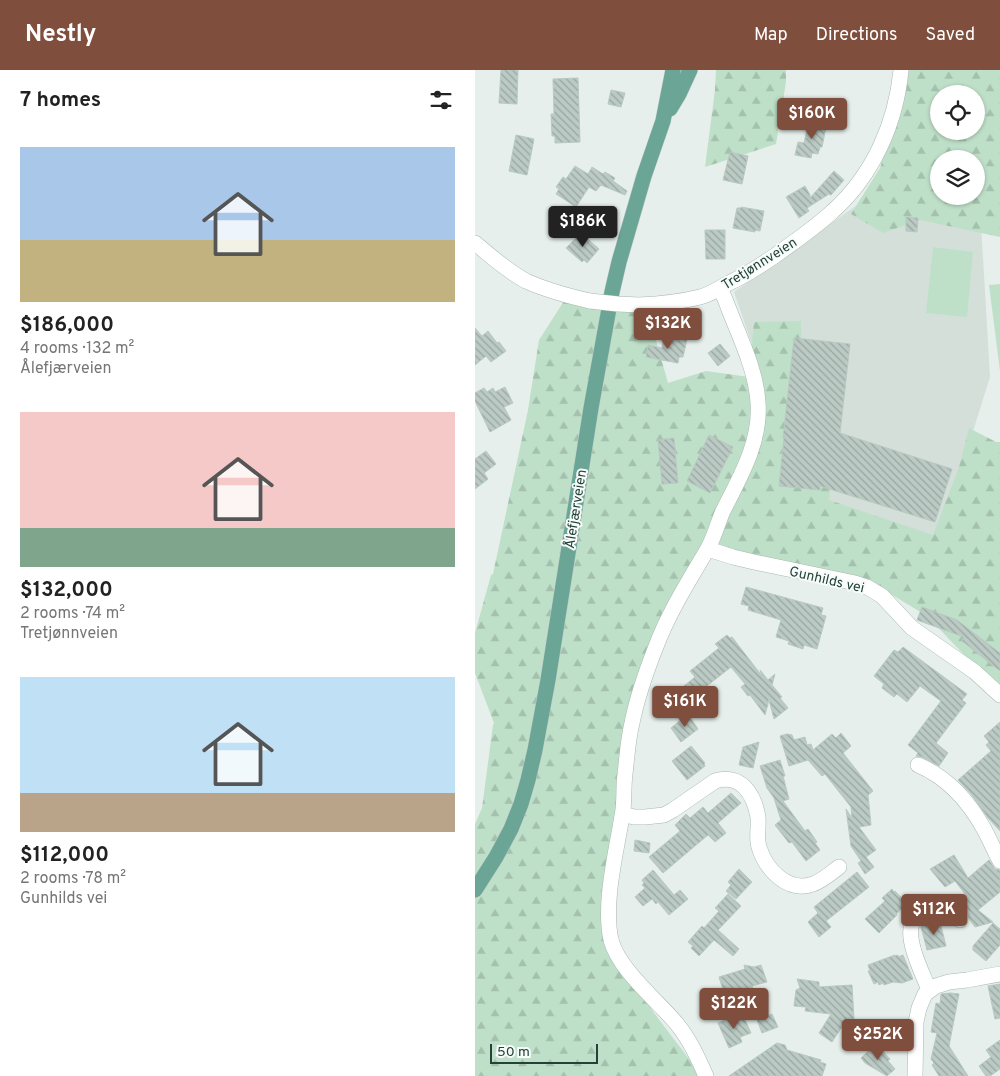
<!DOCTYPE html>
<html lang="en">
<head>
<meta charset="utf-8">
<style>
  body { margin:0; font-family:Overpass,sans-serif; background:#f6f6f6; color:#222; height:100vh; display:flex; flex-direction:column; font-size:19px; white-space:nowrap }
  * { box-sizing:border-box; margin:0 }
  p { font-size:16px; color:#767676 }
  .icon { flex:none; width:28px; height:28px; fill:none; stroke:currentColor; stroke-width:2; stroke-linecap:round; stroke-linejoin:round }
  .map { position:relative; flex:1; overflow:hidden }
  .side { display:flex; flex-direction:column; background:#fff; width:475px }
  .side>* { flex:none }
  .tools { position:absolute; left:455px; top:15px; display:grid; gap:10px }
  .tools a { display:grid; place-items:center; width:55px; height:55px; border-radius:50%; background:#fff; box-shadow:0 1px 4px #0004; font-size:25px }
  .scale { position:absolute; left:15px; bottom:12px; width:108px; box-sizing:border-box; padding-left:5px; border:2px solid #24423a; border-top:0; font-size:14px; line-height:18px; white-space:nowrap; color:#24423a; -webkit-text-stroke:4px #f7fbf9; paint-order:stroke }
  .price { position:absolute; translate:-50% -42px; padding:0 11px; border-radius:5px; background:#804e3d; color:#fff; font-size:16px; line-height:32px; filter:drop-shadow(0 1px 2px #0008) }
  .price::after { content:''; position:absolute; left:50%; top:30px; width:15px; height:11px; margin-left:-8px; background:inherit; clip-path:polygon(0 0,100% 0,50% 100%) }
  .price.current { background:#222; color:#fff }
  ul { padding:0; list-style:none }
  li { display:grid; align-content:center; gap:10px; height:265px; padding:0 20px }
  li span { display:grid; place-items:center; height:155px; border-radius:0px; color:#555 }
  li>.icon { margin-inline-start:auto }
  span .icon { width:90px; height:90px; fill:#fffc; stroke-width:1 }
  li b { font-size:21px }
  h2 { display:flex; justify-content:space-between; align-items:center; height:60px; padding:0 20px; font-size:21px }
  header { display:flex; align-items:center; gap:30px; box-sizing:border-box; height:70px; padding:0 25px; background:#804e3d; color:#fff }
  header strong { font-size:24px }
  nav { display:flex; gap:28px; margin-inline-start:auto; font-size:18px }
  main { display:flex; flex:1; min-height:0 }
  .map>svg:first-child { display:block }
  .built { fill:#d4dfda }
  .forest { fill:url(#forest-firs); fill-rule:evenodd }
  .green { fill:#bfe0c8 }
  .building { fill:url(#building-back-hatch); stroke:#b8c9c2 }
  .lines { fill:none; stroke-linecap:round; stroke-linejoin:round }
  .minor-casing { stroke:#a8b8b2; stroke-width:16 }
  .major-casing { stroke:#c2cac8; stroke-width:16 }
  .minor { stroke:#fff; stroke-width:15 }
  .major { stroke:#6aa596; stroke-width:15 }
  .minor-bridge-casing { stroke:#a8b8b2; stroke-width:16; stroke-linecap:butt }
  .minor-bridge { stroke:#fff; stroke-width:15 }
  .labels { text-anchor:middle; stroke-width:4; stroke-linejoin:round; paint-order:stroke }
  .street-label { font-size:14px; fill:#24423a; stroke:#f7fbf9 }
</style>
</head>
<body>
<header>
<strong>Nestly</strong>
<nav><a>Map</a><a>Directions</a><a>Saved</a></nav>
</header>
<main>
<section class="side">
<h2>7 homes<svg class="icon" aria-label="filters" viewBox="0 0 24 24"><path d="M4 7h16M4 17h16"/><circle cx="9" cy="7" r="2"/><circle cx="15" cy="17" r="2"/></svg></h2>
<ul>
<li><span style="background:linear-gradient(#a9c7e8 60%,#c2b280 0)"><svg class="icon" aria-label="home" viewBox="0 0 24 24"><path d="M3 11l9-7 9 7M6 9v11h12V9"/></svg></span><div><b>$186,000</b><p>4 rooms · 132 m²</p><p>Ålefjærveien</p></div></li>
<li><span style="background:linear-gradient(#f6c9c9 75%,#7fa58c 0)"><svg class="icon" aria-label="home" viewBox="0 0 24 24"><path d="M3 11l9-7 9 7M6 9v11h12V9"/></svg></span><div><b>$132,000</b><p>2 rooms · 74 m²</p><p>Tretjønnveien</p></div></li>
<li><span style="background:linear-gradient(#bfe0f5 75%,#b9a48a 0)"><svg class="icon" aria-label="home" viewBox="0 0 24 24"><path d="M3 11l9-7 9 7M6 9v11h12V9"/></svg></span><div><b>$112,000</b><p>2 rooms · 78 m²</p><p>Gunhilds vei</p></div></li>
</ul>
</section>
<div class="map">
<svg width="525" height="1006" viewBox="0 0 525 1006">
  <defs>
    <pattern id="forest-firs" width="22" height="20" patternUnits="userSpaceOnUse" patternTransform="scale(1.25)"><rect width="22" height="20" fill="#bfe0c8"/><path d="M5 1l3.5 6h-7zM16 11l3.5 6h-7z" fill="#a4c1ad"/></pattern>
    <pattern id="building-back-hatch" width="6" height="6" patternUnits="userSpaceOnUse" patternTransform="scale(1.25)"><rect width="6" height="6" fill="#bbcac4"/><path d="M-1 5l2 2M0 0l6 6M5-1l2 2" fill="none" stroke="#98a6a0"/></pattern>
  </defs>
  <rect width="100%" height="100%" fill="#e6efeb"/>
  <path class="built" d="M382,135L506,153L515,307L462,476L276,435L287,304L259,222Z"/>
  <path class="forest" d="M241,0H311V12L301,74L230,97L240,20Z
    M419,0H525V167L445,150L408,163L376,144L405,98L429,18ZM464,24H501V61H464ZM464,89H501V126H464Z
    M89,231L173,242L193,313L231,301L274,307L279,252L326,251V305L358,391L354,430L458,465L484,397L494,358L521,372H525V624L515,612L452,546L409,520L234,484L191,563L162,643L128,858L179,943L227,1006H0V754L7,738L18,655L19,653L0,603V563L16,505L18,504L53,340L64,270Z"/>
  <path class="green" d="M458,177L498,182L492,247L451,243Z
    M525,214V301L514,215Z"/>
  <path class="building" d="M26,0H43L42,34L24,33Z
    M103,8L105,72L80,73V66H77L76,44H79L78,9Z
    M136,20L150,23L146,37L133,34Z
    M339,50L352,52L347,77H345L343,84L337,83L336,88L320,85L323,72L329,73L332,60L336,61Z
    M41,65L59,69L52,105L34,101Z
    M255,82L273,86L267,114L248,110Z
    M100,96L113,104L117,97L128,104L130,102L140,108L138,111L152,121L150,125L126,115L121,121L114,117L101,137L81,124L84,119L81,117L88,107L91,109Z
    M359,101L369,110L356,125L354,124L332,138L334,141L324,148L311,127L330,116L335,125V128Z
    M266,137L289,141L285,161L280,160V162L258,158L262,138H266Z
    M431,147L443,148L442,162L431,161Z
    M230,160H250V189H231Z
    M106,163L124,179L112,193L109,190L107,192L91,178Z
    M0,258L7,266L13,261L22,273L24,272L31,281L16,292L11,286L0,295Z
    M189,265L212,269L208,287H204L203,293L171,287L173,275L187,278Z
    M319,268L375,274L365,363L477,399L460,452L345,416V420L304,416L309,368H308Z
    M245,274L255,286L243,296L233,283Z
    M30,317L38,333L29,337L36,350L15,362L0,331V323L9,318L12,322L18,318L20,322Z
    M234,365L258,377L235,423L212,411Z
    M199,368L203,413L187,414L183,370Z
    M11,381L21,394L9,403L13,409L0,419V389Z
    M271,517L348,538L346,545L351,546L342,579L329,575L328,579L313,574L314,571L301,567L306,550L273,540L274,536L266,534Z
    M447,537L482,550L525,583V601L487,571L489,567L442,550Z
    M252,565L255,568L257,567L287,606L285,600L293,610L300,604L297,615L307,627L305,628L313,638L299,649L294,630L290,645L275,625L273,626L266,617L270,614L256,597L223,623L225,627L208,640L197,626L220,607L215,601L244,578L240,574Z
    M428,577L492,624L487,630L491,633L461,673L473,683L464,696L447,687L441,686L443,683L433,675L466,631L445,616L432,632L422,624L419,627L407,618L409,614L399,606L419,580L423,582Z
    M213,644L223,659L206,672L196,658Z
    M525,652V761L513,748L496,724L483,710L516,681L511,675L514,672L509,666Z
    M366,663L376,676L368,683L398,721L393,725L396,755L384,757L401,780L391,787L399,797L390,804L383,793L386,791L376,776L371,739L377,748L376,737L350,704L347,706L333,690L314,696L305,666L312,664L317,665L319,670L330,667L332,675L336,674L338,680L357,664L361,668Z
    M284,672L278,698L264,695L268,677Z
    M216,676L230,693L229,694L230,696L212,710L197,691Z
    M305,690L310,706H308L314,729L308,731L330,761L333,759L342,772L340,773L345,780L331,791L317,772L314,773L300,755L306,750L299,728L292,718L285,696Z
    M256,723L266,733L243,753L251,763L240,772L233,765L188,803L174,787L205,761L200,755L211,744L215,748L228,737L233,743Z
    M160,770L175,773L174,783L159,781Z
    M479,785L493,808L514,790L520,799L525,800V822L503,840L518,852L500,857L494,849L492,843L484,835L493,828L480,811L470,817L455,799Z
    M264,799L277,812L261,829L251,821L256,815L253,812Z
    M178,800L199,825L205,820L213,829L194,845L183,832L181,834L177,829L168,836L160,827L170,818L167,815L169,813L167,810Z
    M382,802L394,817L351,851L356,857L344,867L333,852L343,843L339,837Z
    M417,819L419,822L420,821L432,834L421,844L422,845L404,863L390,849L410,831L407,828Z
    M253,824L266,836L243,860L264,879L258,886L239,870L224,886L216,878L218,876L213,872L227,856L229,858L244,841L240,838Z
    M465,852L471,876L452,880L446,857Z
    M518,853L525,859V875L511,891L498,880V876Z
    M420,885V886L423,885V887L428,885L438,909L427,913L418,912L409,915L408,913L404,915L403,912L399,914L393,901H395L393,895Z
    M269,895L279,897L286,895L292,912L277,916L278,919L250,926L244,907L270,899Z
    M322,909L344,912V917L377,915L379,949H372L357,972L344,963L356,944L330,941L331,937L319,936L321,920L325,918Z
    M525,914V948L520,949L513,916Z
    M476,923L484,924L474,976L493,1006H464L457,995L459,993L456,989L462,963L456,962L461,933L465,934L466,924Z
    M267,943L276,963L265,967L267,972L254,978L243,953Z
    M297,944L303,957L287,963L282,950Z
    M525,970V999L515,1006H511L504,996L516,987L511,980Z
    M302,973L310,975L312,980L346,990L345,992L351,994L347,1006H254Z
    M401,974L415,989L413,991L420,999L412,1006L390,993L386,988Z"/>
  <g class="lines">
    <g class="minor-casing">
      <path id="minor" d="M0,173C16,186 32,201 51,211C71,220 93,226 115,231
        M164,235C185,234 205,232 225,227C234,225 243,219 252,214C269,206 285,196 301,185C320,171 341,157 358,141C398,105 421,53 426,0
        M233,479L258,487L279,492L380,513L392,517L407,526L437,558L500,602L525,625
        M443,695C472,707 494,732 509,759C515,770 519,780 525,791
        M148,744L159,747H170L189,745L198,740L240,711C266,703 279,724 283,747C284,757 281,768 284,777C291,800 313,823 338,814C347,811 356,803 364,797
        M454,920C448,904 438,886 436,868C434,852 443,830 463,834C472,836 479,844 485,850
        M231,1006C223,988 215,970 202,954C182,930 144,900 136,870C128,833 141,783 147,746C150,733 148,718 150,704C152,687 153,669 157,653C162,628 171,602 180,579C193,544 213,512 232,480C240,467 243,450 250,437C267,404 286,370 283,332C281,301 266,270 255,242C252,234 249,226 245,218
        M440,1006L441,952L444,938L450,924L461,916L474,912L492,910L525,904"/>
    </g>
    <g class="major-casing">
      <path id="major" d="M195,39L204,24L215,0
        M0,820L21,787L36,759L46,734L53,710L60,680L73,610L116,338L137,222L144,192L169,106L188,51L198,0"/>
    </g>
    <use href="#minor" class="minor"/>
    <use href="#major" class="major"/>
    <g class="minor-bridge-casing">
      <path id="minor-bridge" d="M115,231L143,234L164,235"/>
    </g>
    <use href="#minor-bridge" class="minor-bridge"/>
  </g>
  <g class="labels">
    <g class="street-label">
      <text transform="translate(284 193) rotate(-32)" y="5">Tretjønnveien</text>
      <text transform="translate(100 439) rotate(-81)" y="5">Ålefjærveien</text>
      <text transform="translate(352 509) rotate(13)" y="5">Gunhilds vei</text>
    </g>
  </g>
</svg>
<div class="tools">
<a><svg class="icon" aria-label="locate" viewBox="0 0 24 24"><circle cx="12" cy="12" r="6"/><path d="M12 2v4M12 18v4M2 12h4M18 12h4"/></svg></a>
<a><svg class="icon" aria-label="layers" viewBox="0 0 24 24"><path d="M12 4l9 5-9 5-9-5zM3 14l9 5 9-5"/></svg></a>
</div>
<div class="scale">50 m</div>
<b class="price" style="left:337px;top:70px">$160K</b>
<b class="price current" style="left:108px;top:178px">$186K</b>
<b class="price" style="left:193px;top:280px">$132K</b>
<b class="price" style="left:210px;top:658px">$161K</b>
<b class="price" style="left:459px;top:866px">$112K</b>
<b class="price" style="left:259px;top:960px">$122K</b>
<b class="price" style="left:403px;top:991px">$252K</b>
</div>
</main>
</body>
</html>
